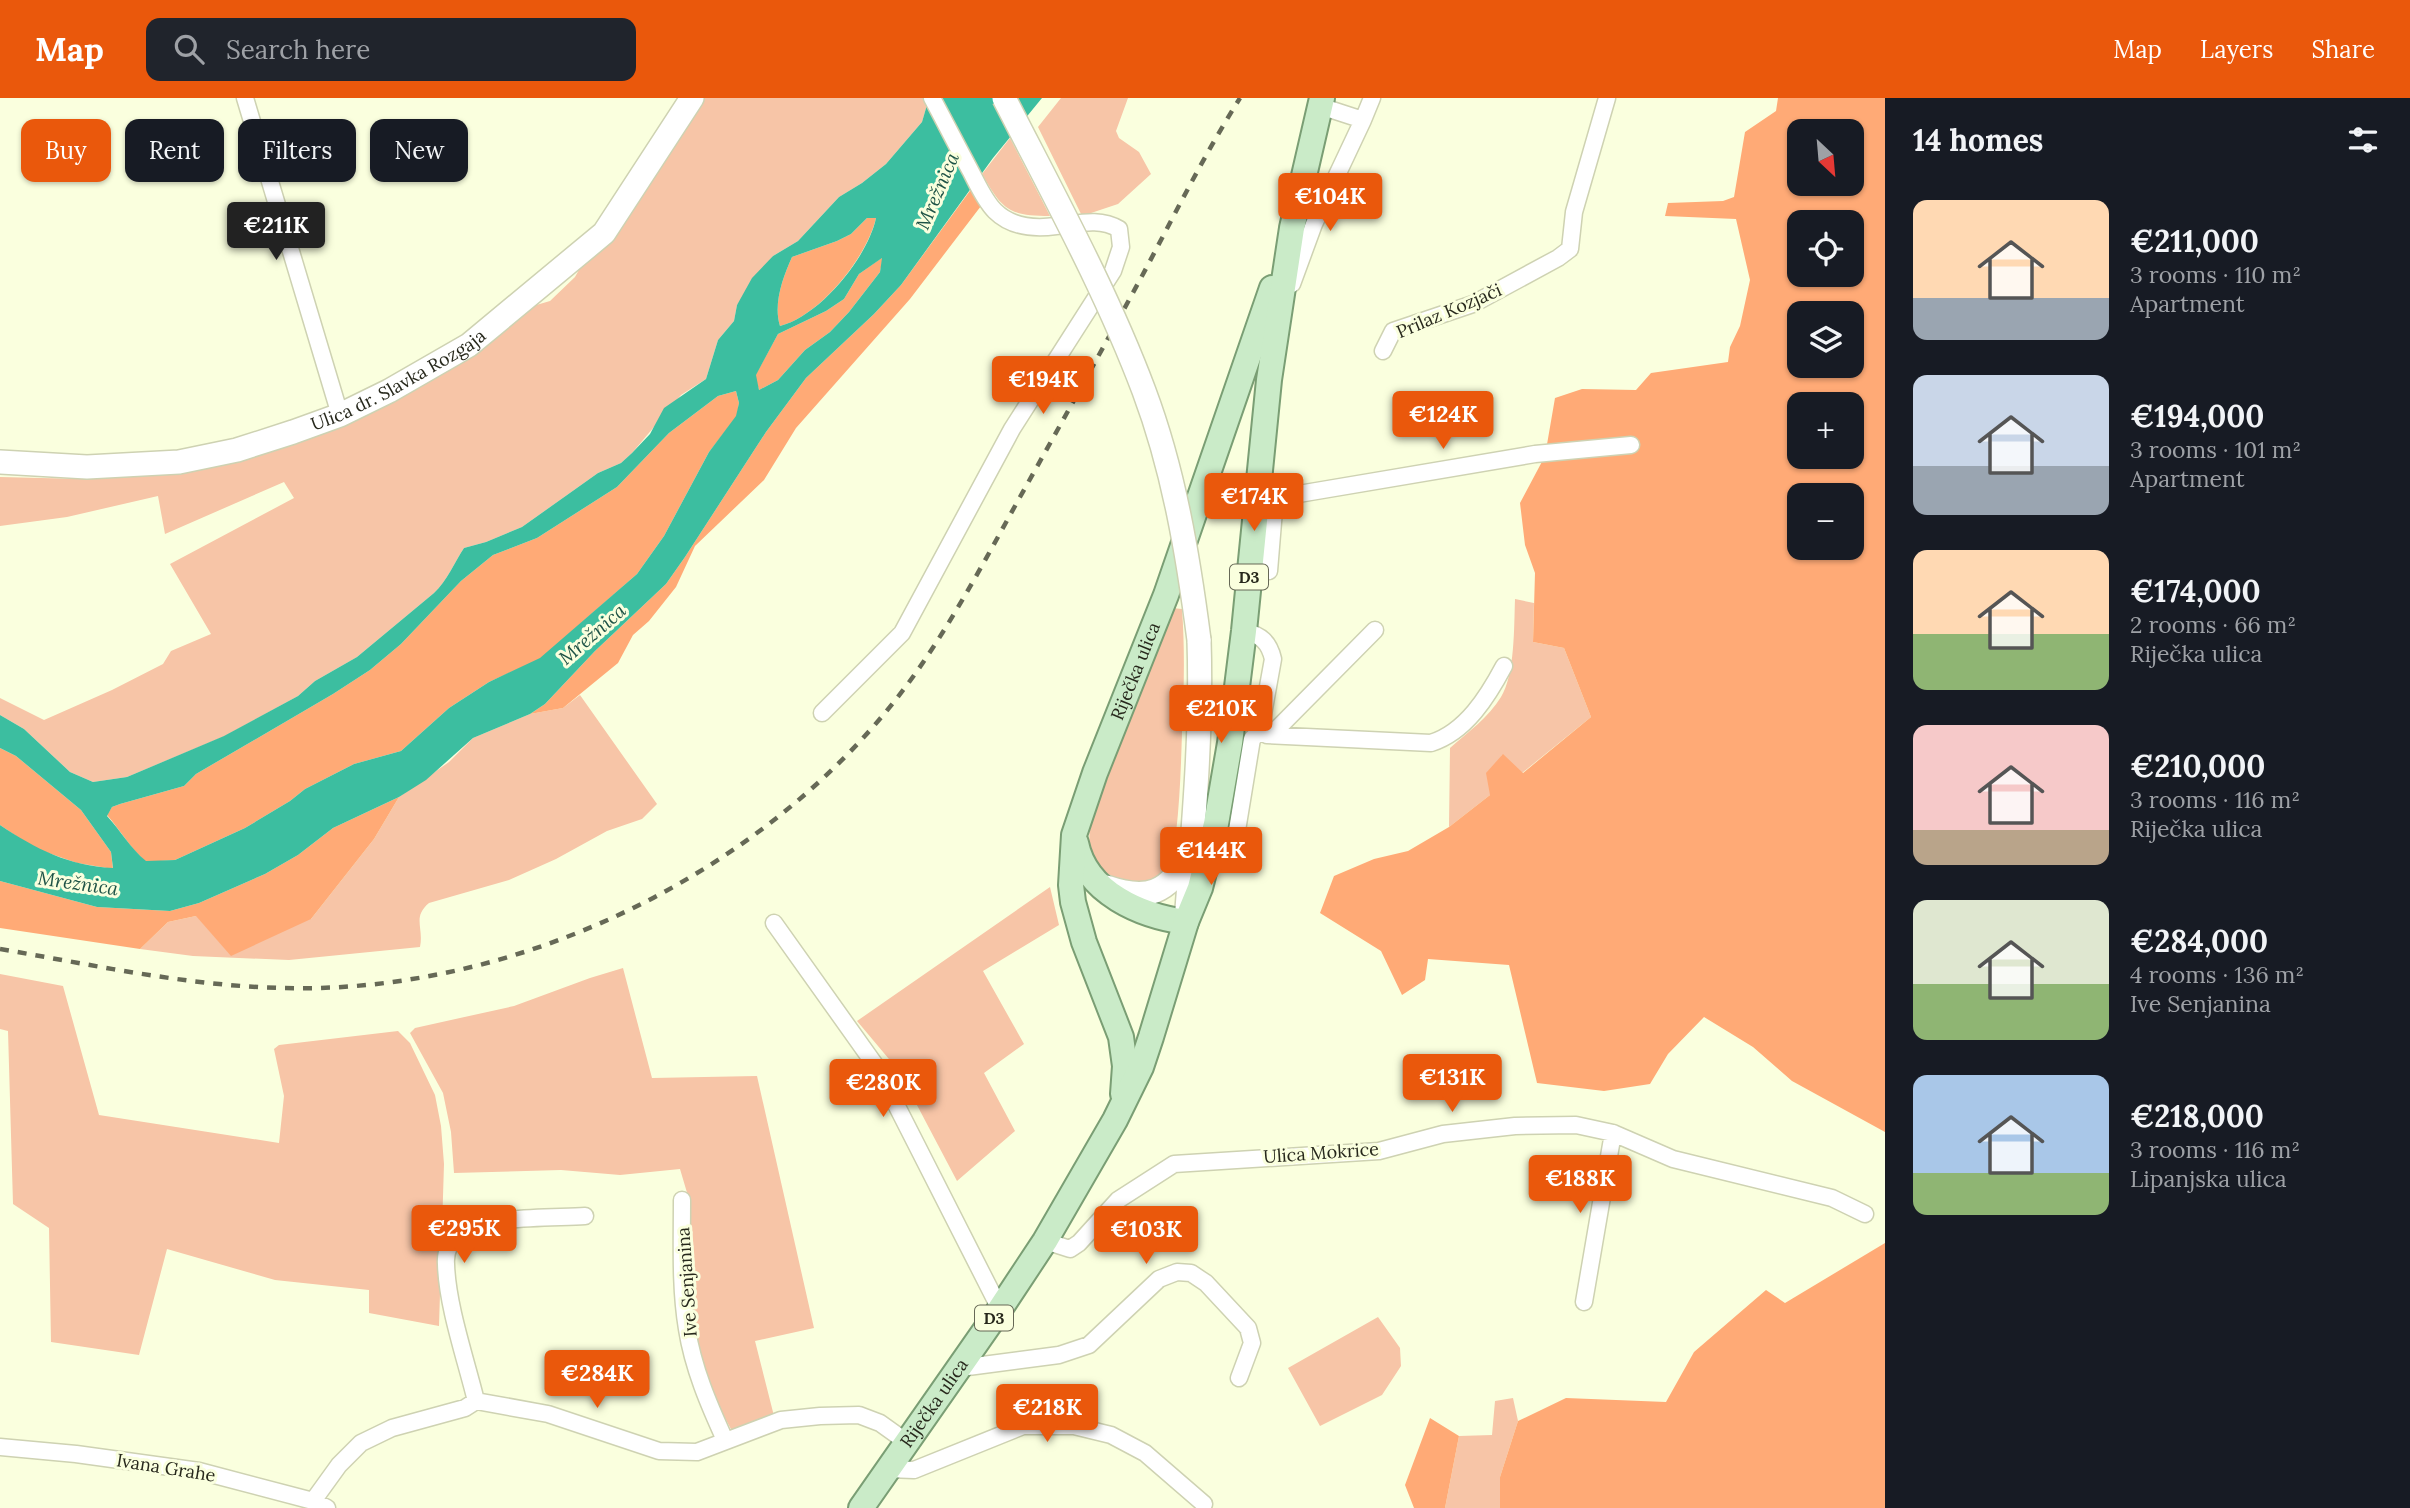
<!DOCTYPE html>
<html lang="en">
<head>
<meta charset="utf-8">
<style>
  body { margin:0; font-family:Lora,serif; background:#20242c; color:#f1f3f6; height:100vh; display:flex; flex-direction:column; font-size:26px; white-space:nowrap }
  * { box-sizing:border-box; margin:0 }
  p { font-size:23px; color:#9ea1a6 }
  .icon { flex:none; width:38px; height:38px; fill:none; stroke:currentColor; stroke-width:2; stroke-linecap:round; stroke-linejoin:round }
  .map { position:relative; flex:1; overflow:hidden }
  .side { display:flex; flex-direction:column; background:#171b24; width:525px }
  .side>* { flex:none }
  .hud { position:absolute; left:21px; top:21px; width:665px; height:63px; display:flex; gap:14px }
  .needle { width:46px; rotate:154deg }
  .buttons { position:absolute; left:1787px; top:21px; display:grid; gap:14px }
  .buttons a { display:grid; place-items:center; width:77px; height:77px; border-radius:14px; background:#171b24; box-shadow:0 2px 5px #0004; font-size:35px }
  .price { position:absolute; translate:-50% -60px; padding:0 16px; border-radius:7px; background:#ea580c; color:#fff; font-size:23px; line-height:46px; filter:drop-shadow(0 2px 4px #0008) }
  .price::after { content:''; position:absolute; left:50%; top:42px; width:21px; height:16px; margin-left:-10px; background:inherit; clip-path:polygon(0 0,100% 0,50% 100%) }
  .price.on { background:#222; color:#fff }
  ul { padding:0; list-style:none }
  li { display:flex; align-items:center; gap:21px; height:175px; padding:0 28px }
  li span { display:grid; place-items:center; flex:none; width:196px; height:140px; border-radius:14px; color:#555 }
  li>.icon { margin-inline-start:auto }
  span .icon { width:84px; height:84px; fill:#fffc; stroke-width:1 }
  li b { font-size:30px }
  h2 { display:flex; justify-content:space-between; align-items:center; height:84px; padding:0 28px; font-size:30px }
  .pill { padding:0 24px; border-radius:14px; background:#171b24; box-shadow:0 2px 5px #0004; font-size:24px; line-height:63px }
  .pill.on { background:#ea580c; color:#fff }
  header { display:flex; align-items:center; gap:42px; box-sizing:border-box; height:98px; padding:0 35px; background:#ea580c; color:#fff }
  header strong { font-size:33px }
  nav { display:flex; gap:38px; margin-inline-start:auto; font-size:24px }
  .search { width:490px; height:63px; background:#20242c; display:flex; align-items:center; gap:18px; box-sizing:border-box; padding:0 24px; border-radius:14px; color:#9ea1a6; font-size:26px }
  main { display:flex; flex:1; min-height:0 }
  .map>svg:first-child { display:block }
  .green { fill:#f7c5a7 }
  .forest { fill:#ffaa76; fill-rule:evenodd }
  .water { fill:#3cbea0; fill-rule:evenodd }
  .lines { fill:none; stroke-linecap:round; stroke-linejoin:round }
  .street-casing { stroke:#ced2b2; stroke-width:19 }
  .secondary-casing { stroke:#ced2b2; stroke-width:26 }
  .primary-casing { stroke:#7a9e74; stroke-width:28 }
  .street { stroke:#fff; stroke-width:16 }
  .secondary { stroke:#fff; stroke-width:23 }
  .primary { stroke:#caebc8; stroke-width:24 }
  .rail { stroke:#666956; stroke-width:4.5; stroke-dasharray:9 9; stroke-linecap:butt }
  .secondary-bridge-casing { stroke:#ced2b2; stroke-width:26; stroke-linecap:butt }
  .secondary-bridge { stroke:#fff; stroke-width:23 }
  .labels { text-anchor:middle; stroke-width:6; stroke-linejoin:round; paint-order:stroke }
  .shield { fill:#faffde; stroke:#666856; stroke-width:2 }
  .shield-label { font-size:16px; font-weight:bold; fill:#27281c }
  .street-label { font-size:18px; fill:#27281c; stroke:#faffde }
  .water-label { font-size:19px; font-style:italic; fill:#1e5346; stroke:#faffde }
</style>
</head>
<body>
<header>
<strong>Map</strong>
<div class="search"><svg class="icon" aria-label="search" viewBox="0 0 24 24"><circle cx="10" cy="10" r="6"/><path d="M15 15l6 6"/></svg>Search here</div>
<nav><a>Map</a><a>Layers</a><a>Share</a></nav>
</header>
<main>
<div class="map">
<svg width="1885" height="1410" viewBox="0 0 1885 1410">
  <rect width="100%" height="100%" fill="#faffde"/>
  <path class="green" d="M704,0H924L927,7L922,24L886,66L862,85L839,99L798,143L773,158L737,207L734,223L718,242L706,281L681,297L632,355L621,365L598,375L522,429L486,444L464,450C454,465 447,483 434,495L357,559L315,583L298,598L225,638L127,679L93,684L70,674L24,631L0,617V600L44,622L112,592L163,566L171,553L211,536L170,466L294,400L284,384L165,436L158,398L67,419L0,428V379L82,381L167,376L277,348L533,208L550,203L575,179L590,152L629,109Z
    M1061,0H1128L1116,33L1119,40L1139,54L1151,76L1118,106L1082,118L1038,29Z
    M1010,40L1050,118C1008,118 1002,111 982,76Z
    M1515,501L1534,505L1533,544L1564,550L1591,619L1522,675L1502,657L1490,697L1449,729L1450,650C1467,635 1489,619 1501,599C1515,577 1514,528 1515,501Z
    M1172,510L1182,511C1185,552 1184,592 1182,634C1181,667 1180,701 1176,735C1174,746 1175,762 1168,771C1156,790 1115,790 1101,774C1090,761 1088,744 1090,728L1169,513Z
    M580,597L657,706L642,721L607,733L556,761L509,782L429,805C412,819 424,830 420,849L289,862L193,858L140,851L168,824L196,818L311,821L374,741L399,699L449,664L473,640L530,616L563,610Z
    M1050,789L1059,827L983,873L1024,946L984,975L1015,1033L957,1083L899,973L857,923Z
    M623,870L652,980L757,978L814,1230L755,1243L774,1318L732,1333L707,1287L688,1207V1098L680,1071L620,1077L561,1072L454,1075L451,1034L443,995L410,935L415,930L514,908L590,880Z
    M0,876L63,888L99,1017L279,1045L284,998L274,951L279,947L398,933L410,945L435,997L441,1028L444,1066L439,1228L369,1215V1192L275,1182L167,1151L139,1257L51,1244L49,1130L13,1106L8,933L0,931Z
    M1378,1219L1400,1250L1401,1268L1382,1297L1320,1328L1288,1270Z
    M1513,1300L1518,1323L1500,1379V1410H1445L1459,1338L1492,1337L1495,1303Z"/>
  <path class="forest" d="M1778,0H1885V1034L1792,983L1753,949L1704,919L1668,956L1650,986L1604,993L1537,985L1509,867L1428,861L1425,882L1402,897L1381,853L1320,815L1334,778L1374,761L1408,753L1449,729L1490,697L1486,675L1503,656L1523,675L1591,619L1564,550L1533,544L1535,475L1525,447L1520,405L1545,358L1555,300L1582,291L1636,292L1651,275L1728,264L1730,249L1740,228L1750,182L1736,121L1665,118L1668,105L1723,103L1734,99L1745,34L1776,13ZM1799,33H1852V86H1799ZM1799,124H1852V177H1799ZM1799,215H1852V268H1799ZM1799,306H1852V359H1799ZM1799,397H1852V450H1799Z
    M972,90L981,108L910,201L796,330L764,382L695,448L676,489L649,523L633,537L618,565L563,610L530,616L545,606L595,553L666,486L685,459L766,334L806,280L874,216L901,187Z
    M867,120H876C867,159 820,218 780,228C773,206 783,179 792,159L837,143L851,136Z
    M883,159L880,174L849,214L830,234L805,252L778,282L759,292L755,278L778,236L826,213L844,201L859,176Z
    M736,293L739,305L737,318L709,354L664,438L637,476L540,561L489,584L449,610L401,653L354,666L305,691L290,703L245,730L175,762L146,764C130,750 121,733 107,717L112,709L120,706L184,688L196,676L333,596L370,572L401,546L461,483L493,457L537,440L617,389L669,335L718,298Z
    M0,650L16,658L81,712L111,754L113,771L77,765L34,750L0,727Z
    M399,699L374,741L311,821L231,858L196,818L168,824L140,851L0,830V783L97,809L170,813L199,805L265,776L298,757L333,730Z
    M1885,1145V1410H1500V1379L1518,1323L1566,1300L1666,1304L1694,1254L1766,1192L1785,1205Z
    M1430,1320L1459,1338L1445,1410H1414L1405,1387Z"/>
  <path class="water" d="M929,0H1042L993,60L901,187L874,216L806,280L766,334L685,459L666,486L595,553L545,606L530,616L473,640L426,682L399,699L333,730L298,757L265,776L199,805L170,813L97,809L0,783V727C36,751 69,768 113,770L111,754L81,712L16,658L0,650V617L24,631L70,674L93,684L127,679L224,638L298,598L315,583L357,559L434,495C447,483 454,465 464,450L486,444L522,429L598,375L621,365L632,355L650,336L664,310L706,281L718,242L734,223L737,207L752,180L773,158L798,143L839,99L862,85L886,66L922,24ZM867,120H876C868,159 820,218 780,228C773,206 783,179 792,159L837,143L851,136ZM882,160L880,174L849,214L830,234L805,252L778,282L759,292L756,277L778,236L826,213L844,201L859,176ZM736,293L739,305L736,318L709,354L664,438L637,476L540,560L489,584L449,610L401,653L354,666L305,691L290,703L245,730L175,762L146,763C130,750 121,733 107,718L112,709L120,706L184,688L196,676L333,596L370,572L401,546L461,483L493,457L537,440L617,389L669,335L718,298Z"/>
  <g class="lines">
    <g class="street-casing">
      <path id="street" d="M245,0L340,317
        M1320,8L1363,22L1372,0
        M1292,186L1314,126L1363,22
        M1383,253L1393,233L1473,206L1558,160L1570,151L1574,114L1607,0
        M1257,399L1275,400L1535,356L1631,347
        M1269,473L1275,400
        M1244,533C1261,537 1269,544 1273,561L1260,633L1267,637L1431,645C1466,634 1488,598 1504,568
        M822,615L902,535L1012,331L1113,173L1121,149L1119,131C1099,119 1077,126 1056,128C1034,131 1011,129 995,113C984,102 977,85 970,72C957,48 945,24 932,0
        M1271,637L1375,532
        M1232,763L1252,641L1260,633
        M774,825L878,971L1000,1211
        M682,1102C682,1145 680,1189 687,1231C693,1270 709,1307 725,1342
        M1045,1143L1070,1151L1079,1145L1118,1102L1174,1066L1379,1053L1443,1036L1515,1028L1576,1027L1613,1035L1673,1061L1832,1100L1865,1116
        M1584,1204L1613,1035
        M960,1270L1059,1257L1089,1247L1159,1181L1177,1174L1191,1175L1206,1185L1248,1230L1252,1245L1239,1280
        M476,1303C466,1262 447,1207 446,1166C445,1154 451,1139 462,1133C486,1118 555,1120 585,1118
        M0,1349L76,1356L199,1373L313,1403L327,1410
        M888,1371L914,1372L1023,1328H1074L1111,1337L1145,1355L1204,1406
        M313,1403L339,1367L361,1345L392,1330L465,1310L476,1303L548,1316L659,1353L697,1354L781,1322L820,1318L859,1317L880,1325L908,1345"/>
    </g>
    <g class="secondary-casing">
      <g id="secondary">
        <path id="s1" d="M0,364L87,369L179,364L237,352L293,334L340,317L389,293L469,247L604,135L692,0"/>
        <path d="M1106,789C1147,803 1168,796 1189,757"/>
        <path d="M1187,811C1194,721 1202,632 1199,542"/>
      </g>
    </g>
    <g class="primary-casing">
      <g id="primary">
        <path d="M1076,745C1086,795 1141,818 1186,824"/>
        <path id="s2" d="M1123,996L1125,968L1121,939L1084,844L1073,804L1071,787L1074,737L1095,675L1166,497L1272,190"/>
        <path id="s3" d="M861,1410L1000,1211L1045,1143L1115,1022L1141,969L1151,939L1186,824L1200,790L1216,726L1230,645L1244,533L1269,282L1292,130L1322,0"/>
      </g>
    </g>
    <use href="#street" class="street"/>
    <use href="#secondary" class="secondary"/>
    <use href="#primary" class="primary"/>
    <path class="rail" d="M0,851C105,869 211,893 318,890C551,884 796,755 926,560C961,508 990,453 1020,399C1061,326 1102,252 1142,178C1174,118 1204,57 1240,0"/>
    <g class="secondary-bridge-casing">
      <path id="secondary-bridge" d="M1004,0C1053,96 1106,192 1144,293C1174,373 1188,457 1199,542"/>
    </g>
    <use href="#secondary-bridge" class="secondary-bridge"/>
  </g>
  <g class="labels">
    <g class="shield">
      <rect x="1230" y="466.5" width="38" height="25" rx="5"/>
      <rect x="975" y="1207.5" width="38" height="25" rx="5"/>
    </g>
    <g class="shield-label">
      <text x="1249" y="485">D3</text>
      <text x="994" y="1226">D3</text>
    </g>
    <g class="street-label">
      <text transform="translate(1449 213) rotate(-23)" y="6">Prilaz Kozjači</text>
      <text dy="6" stroke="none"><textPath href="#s1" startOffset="415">Ulica dr. Slavka Rozgaja</textPath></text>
      <text dy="6" stroke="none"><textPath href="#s2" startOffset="443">Riječka ulica</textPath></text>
      <text transform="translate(1321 1055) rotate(-4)" y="6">Ulica Mokrice</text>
      <text transform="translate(687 1184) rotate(-94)" y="6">Ive Senjanina</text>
      <text dy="6" stroke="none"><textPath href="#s3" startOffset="128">Riječka ulica</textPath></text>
      <text transform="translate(166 1370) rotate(9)" y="6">Ivana Grahe</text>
    </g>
    <g class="water-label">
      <text transform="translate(937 93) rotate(-67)" y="7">Mrežnica</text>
      <text transform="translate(592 536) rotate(-41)" y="7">Mrežnica</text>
      <text transform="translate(78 785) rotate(8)" y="7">Mrežnica</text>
    </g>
  </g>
</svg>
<div class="buttons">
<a><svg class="needle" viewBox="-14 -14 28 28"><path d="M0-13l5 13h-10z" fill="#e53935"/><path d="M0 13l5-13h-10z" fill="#9ea1a6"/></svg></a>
<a><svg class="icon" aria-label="locate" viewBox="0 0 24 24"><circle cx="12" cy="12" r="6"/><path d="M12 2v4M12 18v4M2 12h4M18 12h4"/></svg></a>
<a><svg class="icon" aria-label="layers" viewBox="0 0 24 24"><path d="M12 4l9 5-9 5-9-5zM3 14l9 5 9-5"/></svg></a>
<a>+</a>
<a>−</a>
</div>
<b class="price" style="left:1330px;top:135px">€104K</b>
<b class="price on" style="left:276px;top:164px">€211K</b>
<b class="price" style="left:1043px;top:318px">€194K</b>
<b class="price" style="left:1443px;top:353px">€124K</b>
<b class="price" style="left:1254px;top:435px">€174K</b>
<b class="price" style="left:1221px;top:647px">€210K</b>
<b class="price" style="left:1211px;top:789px">€144K</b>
<b class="price" style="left:1452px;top:1016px">€131K</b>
<b class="price" style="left:883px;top:1021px">€280K</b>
<b class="price" style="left:1580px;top:1117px">€188K</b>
<b class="price" style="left:464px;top:1167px">€295K</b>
<b class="price" style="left:1146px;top:1168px">€103K</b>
<b class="price" style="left:597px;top:1312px">€284K</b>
<b class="price" style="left:1047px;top:1346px">€218K</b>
<div class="hud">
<a class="pill on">Buy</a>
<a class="pill">Rent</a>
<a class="pill">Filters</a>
<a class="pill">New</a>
</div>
</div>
<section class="side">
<h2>14 homes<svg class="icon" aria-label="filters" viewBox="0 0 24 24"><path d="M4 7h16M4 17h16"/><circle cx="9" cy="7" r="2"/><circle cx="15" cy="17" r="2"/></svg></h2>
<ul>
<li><span style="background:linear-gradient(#ffd9b3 70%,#9aa5b1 0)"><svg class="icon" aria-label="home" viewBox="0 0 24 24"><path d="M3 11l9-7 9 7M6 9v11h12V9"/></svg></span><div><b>€211,000</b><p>3 rooms · 110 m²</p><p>Apartment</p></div></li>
<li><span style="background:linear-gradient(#c9d6e8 65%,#9aa5b1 0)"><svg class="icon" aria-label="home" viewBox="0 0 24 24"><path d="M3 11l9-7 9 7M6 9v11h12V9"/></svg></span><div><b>€194,000</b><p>3 rooms · 101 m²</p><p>Apartment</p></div></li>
<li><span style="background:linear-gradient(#ffd9b3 60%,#8fb573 0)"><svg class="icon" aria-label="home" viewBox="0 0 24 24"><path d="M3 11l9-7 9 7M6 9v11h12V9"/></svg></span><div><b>€174,000</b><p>2 rooms · 66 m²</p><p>Riječka ulica</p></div></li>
<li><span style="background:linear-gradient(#f6c9c9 75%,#b9a48a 0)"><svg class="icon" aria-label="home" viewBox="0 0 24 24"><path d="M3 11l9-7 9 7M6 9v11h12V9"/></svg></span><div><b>€210,000</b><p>3 rooms · 116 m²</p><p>Riječka ulica</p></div></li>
<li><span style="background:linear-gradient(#dfe7d0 60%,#8fb573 0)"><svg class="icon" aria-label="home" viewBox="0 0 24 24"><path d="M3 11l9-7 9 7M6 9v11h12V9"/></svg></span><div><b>€284,000</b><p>4 rooms · 136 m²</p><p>Ive Senjanina</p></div></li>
<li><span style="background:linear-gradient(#a9c7e8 70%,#8fb573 0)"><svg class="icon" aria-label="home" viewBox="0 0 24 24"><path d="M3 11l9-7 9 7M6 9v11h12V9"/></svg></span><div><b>€218,000</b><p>3 rooms · 116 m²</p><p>Lipanjska ulica</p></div></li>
</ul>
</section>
</main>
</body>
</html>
